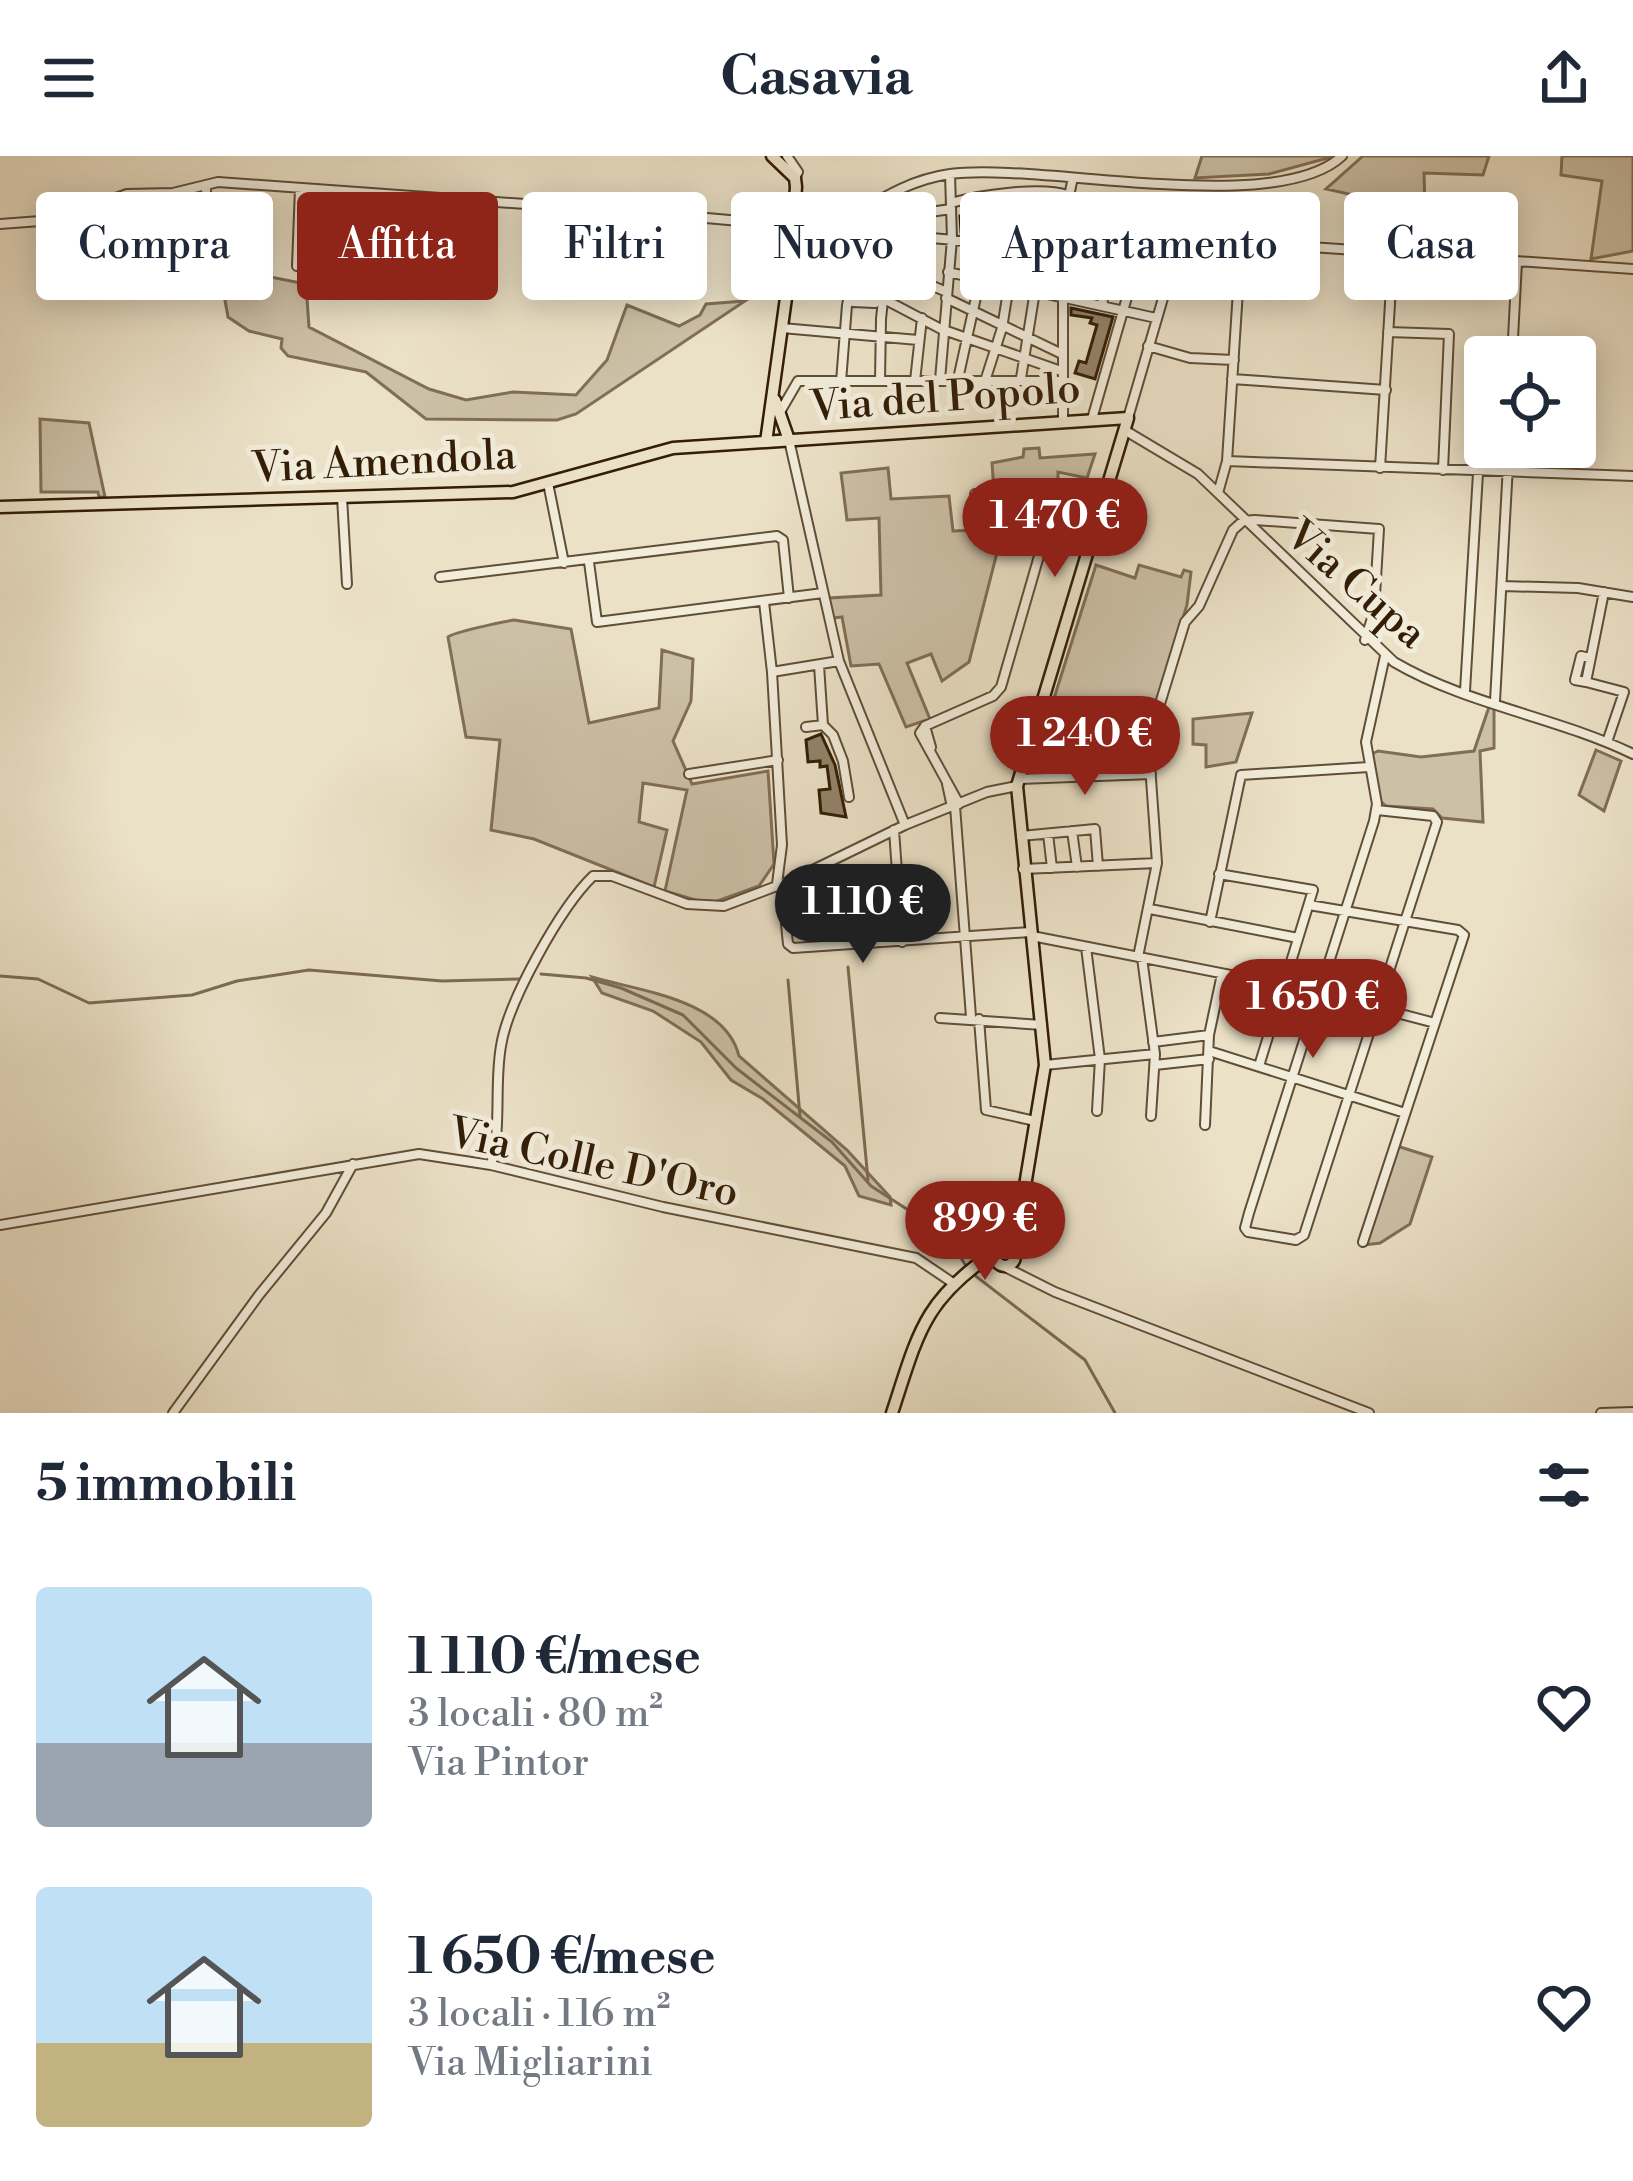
<!DOCTYPE html>
<html lang="it">
<head>
<meta charset="utf-8">
<style>
  body { margin:0; font-family:"Libre Bodoni",serif; background:#f6f6f7; color:#1f2937; height:100vh; display:flex; flex-direction:column; font-size:45px; white-space:nowrap }
  * { box-sizing:border-box; margin:0 }
  p { font-size:39px; color:#747a83 }
  .icon { flex:none; width:66px; height:66px; fill:none; stroke:currentColor; stroke-width:2; stroke-linecap:round; stroke-linejoin:round }
  .map { position:relative; height:1257px; overflow:hidden }
  .side { display:flex; flex-direction:column; background:#fff; flex:1 }
  .side>* { flex:none }
  .guide { position:absolute; left:36px; top:36px; width:1563px; height:108px; display:flex; gap:24px }
  .fabs { position:absolute; left:1464px; top:180px; display:grid; gap:24px }
  .fabs a { display:grid; place-items:center; width:132px; height:132px; border-radius:12px; background:#fff; box-shadow:0 6px 30px #0003; font-size:60px }
  .price { position:absolute; translate:-50% -102px; padding:0 27px; border-radius:42px; background:#8f2418; color:#fff; font-size:39px; line-height:78px; filter:drop-shadow(0 3px 6px #0008) }
  .price::after { content:''; position:absolute; left:50%; top:72px; width:36px; height:27px; margin-left:-18px; background:inherit; clip-path:polygon(0 0,100% 0,50% 100%) }
  .price.active { background:#222; color:#fff }
  ul { padding:0; list-style:none }
  li { display:flex; align-items:center; gap:36px; height:300px; padding:0 36px }
  li span { display:grid; place-items:center; flex:none; width:336px; height:240px; border-radius:12px; color:#555 }
  li>.icon { margin-inline-start:auto }
  span .icon { width:144px; height:144px; fill:#fffc; stroke-width:1 }
  li b { font-size:51px }
  h2 { display:flex; justify-content:space-between; align-items:center; height:144px; padding:0 36px; font-size:51px }
  .pill { padding:0 42px; border-radius:12px; background:#fff; box-shadow:0 6px 30px #0003; font-size:42px; line-height:108px }
  .pill.active { background:#8f2418; color:#fff }
  header { display:flex; justify-content:space-between; align-items:center; height:156px; padding:0 36px; background:#fff; font-size:54px; font-weight:700 }
  .map>svg:first-child { display:block }
  .green { fill:#ccc0a6; stroke:#806e56; stroke-width:3 }
  .lines { fill:none; stroke-linecap:round; stroke-linejoin:round }
  .stream { stroke:#7c6a52; stroke-width:3 }
  .building { fill:#93836a; stroke:#331d05; stroke-width:3 }
  .minor-casing { stroke:#614e36; stroke-width:12 }
  .major-casing { stroke:#331d05; stroke-width:15 }
  .minor { stroke:#f2ecdb; stroke-width:8 }
  .major { stroke:#ebe1c7; stroke-width:10 }
  .labels { text-anchor:middle; stroke-width:10; stroke-linejoin:round; paint-order:stroke }
  .street-label { font-size:42px; fill:#331d05; stroke:#f2ecdb }
</style>
</head>
<body>
<header><svg class="icon" aria-label="menu" viewBox="0 0 24 24"><path d="M4 6h16M4 12h16M4 18h16"/></svg>Casavia<svg class="icon" aria-label="share" viewBox="0 0 24 24"><path d="M12 15V3M7 8l5-5 5 5M5 13v7h14v-7"/></svg></header>
<div class="map">
<svg width="1633" height="1257" viewBox="0 0 1633 1257">
  <rect width="100%" height="100%" fill="#ebe1c7"/>
  <filter id="stains"><feTurbulence type="fractalNoise" baseFrequency=".00167" numOctaves="4"/><feColorMatrix values="0 0 0 0 .2 0 0 0 0 .09 0 0 0 0 .02 0 0 0 .5 -.17"/></filter>
  <radialGradient id="worn" r=".72"><stop offset=".6" stop-color="#630" stop-opacity="0"/><stop offset="1" stop-color="#630" stop-opacity=".3"/></radialGradient>
  <path class="green" d="M1202,0H1335L1269,18L1195,22Z
    M1363,0H1489L1483,19L1424,17L1426,92L1395,89L1367,42L1326,33Z
    M1562,0H1633V95L1591,103L1602,25L1561,19Z
    M219,111L306,128L309,171L429,233L466,244L513,236L576,239L607,204L627,149L679,170L700,159L706,148L745,145L576,258L557,264L426,263L366,216L288,200L281,192L282,183L249,175L228,161Z
    M40,263L89,267L105,341H99L98,336H41Z
    M1039,292L1040,302L1095,298L1087,322L1058,316V329L994,335L992,307L1023,301L1024,293Z
    M888,312L891,343L949,340L953,375L1003,373L969,506L942,525L931,498L907,507L930,563L906,571L879,508L851,510L842,461L833,462L829,442L881,439L879,362L847,364L841,317Z
    M1096,409L1135,422L1139,409L1181,421L1184,414L1191,416L1187,449L1144,584L1050,555Z
    M514,464L571,473L589,567L659,552L662,494L693,503L691,545L673,585L692,628L768,615L774,708L759,730L709,748L665,735L687,634L643,627L639,666L667,674L654,731L534,683L491,674L500,584L466,581L448,481C454,476 502,466 514,464Z
    M1489,551L1494,552V592L1480,595L1483,666L1442,662L1433,653L1386,650L1380,645L1370,599L1378,595L1421,601L1474,595Z
    M1252,557L1236,606L1206,611V589L1193,588V563Z
    M1596,594L1621,605L1604,655L1579,639Z
    M592,821C639,835 725,843 739,900L847,994L890,1041L891,1049L859,1040L845,1010L763,943L731,924L701,886L653,855L602,837Z
    M1397,990L1432,1001L1410,1068L1380,1087L1364,1089Z"/>
  <g class="lines">
    <path class="stream" d="M848,811L868,1024
      M541,818L586,822L621,832L683,859L736,912L832,986L871,1030L947,1079L966,1110
      M0,820L38,823L89,847L192,839L237,825L309,814L442,825L521,823
      M788,824L800,960
      M973,1118L1085,1204L1115,1257"/>
  </g>
  <path class="building" d="M973,54L982,62L1001,61L1002,77L1008,78L961,76L960,60Z
    M1071,152L1113,161L1095,223L1075,217L1079,205L1086,207L1097,169L1090,167L1092,162L1071,159Z
    M821,578L835,609L846,661L821,657L819,634L830,633L827,610L820,611V605L808,606L806,584Z"/>
  <g class="lines">
    <g class="minor-casing">
      <path id="minor" d="M787,0L798,16L795,22
        M1072,26L1069,40L1096,56L1173,81
        M206,29L207,93
        M951,47C978,39 1042,30 1067,39
        M874,48L930,56L951,53
        M0,68L54,64L127,38L173,37L218,26L650,57L988,87L1136,79L1633,113
        M838,73L835,96L855,102L856,110L887,111L947,136
        M855,74L857,57C887,39 914,23 950,18C1040,6 1276,62 1342,0
        M1099,108L1103,147
        M297,110L300,32
        M1031,112L1085,107L1136,110
        M948,116L1156,162
        M861,118L877,119L875,147L853,146Z
        M882,142L941,173L1061,215
        M946,142L1062,198
        M782,172L918,184
        M1388,176L1449,178L1443,314
        M1148,190L1190,202L1234,204
        M1512,201L1517,106
        M986,222L1002,172L1009,129
        M1021,222L1035,135
        M958,223L988,87
        M1232,223L1386,234
        M940,224L952,83L950,18
        M880,225L881,163L890,78
        M915,225L922,162
        M841,226L847,149L856,110
        M780,256L798,225H1061
        M1128,262L1180,84
        M1092,263L1144,82
        M1063,264V84
        M1126,275L1198,318L1394,506C1467,549 1557,561 1633,598
        M1227,305L1633,320
        M1380,312L1393,98
        M548,327L564,407
        M1218,337L1227,305L1241,88
        M994,338L996,367
        M342,341L347,428
        M589,406L597,466L823,437
        M440,421L777,380L783,384L789,442
        M1502,430L1578,432L1633,441
        M764,446L772,516
        M1590,502L1581,500L1575,524L1586,526L1604,436
        M839,505L905,669
        M819,509L823,569
        M1586,526L1624,536L1607,586
        M1465,535L1478,317
        M1495,545L1509,291
        M925,570L993,540L1001,531L1050,362C1041,329 1004,337 975,338
        M925,570L920,577L959,648
        M925,570L931,591
        M806,571L823,569L833,579L843,605L849,641
        M689,618L778,604
        M1019,623L1151,618
        M947,628L952,651
        M955,650L971,861
        M1377,654L1433,660L1437,666L1304,1079L1296,1084L1248,1076L1245,1072L1249,1057L1374,665L1377,648L1366,586L1385,500
        M894,674L902,786
        M1072,675L1077,711
        M1048,678L1052,712
        M1021,680L1095,673L1098,710
        M1023,713L1157,707
        M1219,718L1313,734L1259,910
        M777,728L782,689L772,516L839,505L789,284
        M782,728L788,788L793,792L1030,776
        M1309,749L1458,774L1464,779L1363,1086
        M1150,753L1298,782
        M1210,766L1241,619L1369,611
        M1032,780L1317,836L1435,867
        M1086,791L1100,903L1097,955
        M1138,801L1157,707L1149,595L1159,551L1185,466L1199,450L1233,374L1243,365L1255,364L1379,373L1374,456L1365,484
        M1142,802L1155,898L1151,960
        M940,862L1042,869
        M979,863L986,954L1035,965
        M1153,886L1209,879
        M1209,895L1405,957
        M1045,909L1155,898
        M1155,909L1209,903
        M1205,969L1209,879L1222,818
        M491,1009C502,969 494,930 501,890C508,845 561,751 593,720H612L687,748L724,750L790,725L905,669L987,636L1017,630
        M0,1069L419,998L491,1009L663,1051L916,1102L953,1127
        M1003,1110L1055,1136L1369,1257
        M173,1257L259,1139L326,1057L353,1008
        M1601,1257L1633,1256"/>
    </g>
    <g class="major-casing">
      <path id="major" d="M775,244L789,284
        M766,286L790,113L796,31L795,22L772,0
        M0,351L513,336L673,292L1128,262L1017,630L1045,909L1014,1096
        M995 1100a10 10 0 1 1 20 0a10 10 0 1 1-20 0Z
        M892,1257C918,1178 923,1144 995,1096"/>
    </g>
    <use href="#minor" class="minor"/>
    <use href="#major" class="major"/>
  </g>
  <g class="labels">
    <g class="street-label">
      <text transform="translate(945 240) rotate(-4)" y="15">Via del Popolo</text>
      <text transform="translate(384 304) rotate(-3)" y="15">Via Amendola</text>
      <text transform="translate(1357 427) rotate(41)" y="15">Via Cupa</text>
      <text transform="translate(594 1005) rotate(12)" y="15">Via Colle D'Oro</text>
    </g>
  </g>
  <rect width="100%" height="100%" filter="url(#stains)"/>
  <rect width="100%" height="100%" fill="url(#worn)"/>
</svg>
<div class="fabs">
<a><svg class="icon" aria-label="locate" viewBox="0 0 24 24"><circle cx="12" cy="12" r="6"/><path d="M12 2v4M12 18v4M2 12h4M18 12h4"/></svg></a>
</div>
<b class="price" style="left:1055px;top:424px">1 470 €</b>
<b class="price" style="left:1085px;top:642px">1 240 €</b>
<b class="price active" style="left:863px;top:810px">1 110 €</b>
<b class="price" style="left:1313px;top:905px">1 650 €</b>
<b class="price" style="left:985px;top:1127px">899 €</b>
<div class="guide">
<a class="pill">Compra</a>
<a class="pill active">Affitta</a>
<a class="pill">Filtri</a>
<a class="pill">Nuovo</a>
<a class="pill">Appartamento</a>
<a class="pill">Casa</a>
</div>
</div>
<section class="side">
<h2>5 immobili<svg class="icon" aria-label="filters" viewBox="0 0 24 24"><path d="M4 7h16M4 17h16"/><circle cx="9" cy="7" r="2"/><circle cx="15" cy="17" r="2"/></svg></h2>
<ul>
<li><span style="background:linear-gradient(#bfe0f5 65%,#9aa5b1 0)"><svg class="icon" aria-label="home" viewBox="0 0 24 24"><path d="M3 11l9-7 9 7M6 9v11h12V9"/></svg></span><div><b>1 110 €/mese</b><p>3 locali · 80 m²</p><p>Via Pintor</p></div><svg class="icon" aria-label="heart" viewBox="0 0 24 24"><path d="M12 20l-8-8c-3-5 5-10 8-4 3-6 11-1 8 4z"/></svg></li>
<li><span style="background:linear-gradient(#bfe0f5 65%,#c2b280 0)"><svg class="icon" aria-label="home" viewBox="0 0 24 24"><path d="M3 11l9-7 9 7M6 9v11h12V9"/></svg></span><div><b>1 650 €/mese</b><p>3 locali · 116 m²</p><p>Via Migliarini</p></div><svg class="icon" aria-label="heart" viewBox="0 0 24 24"><path d="M12 20l-8-8c-3-5 5-10 8-4 3-6 11-1 8 4z"/></svg></li>
</ul>
</section>
</body>
</html>
